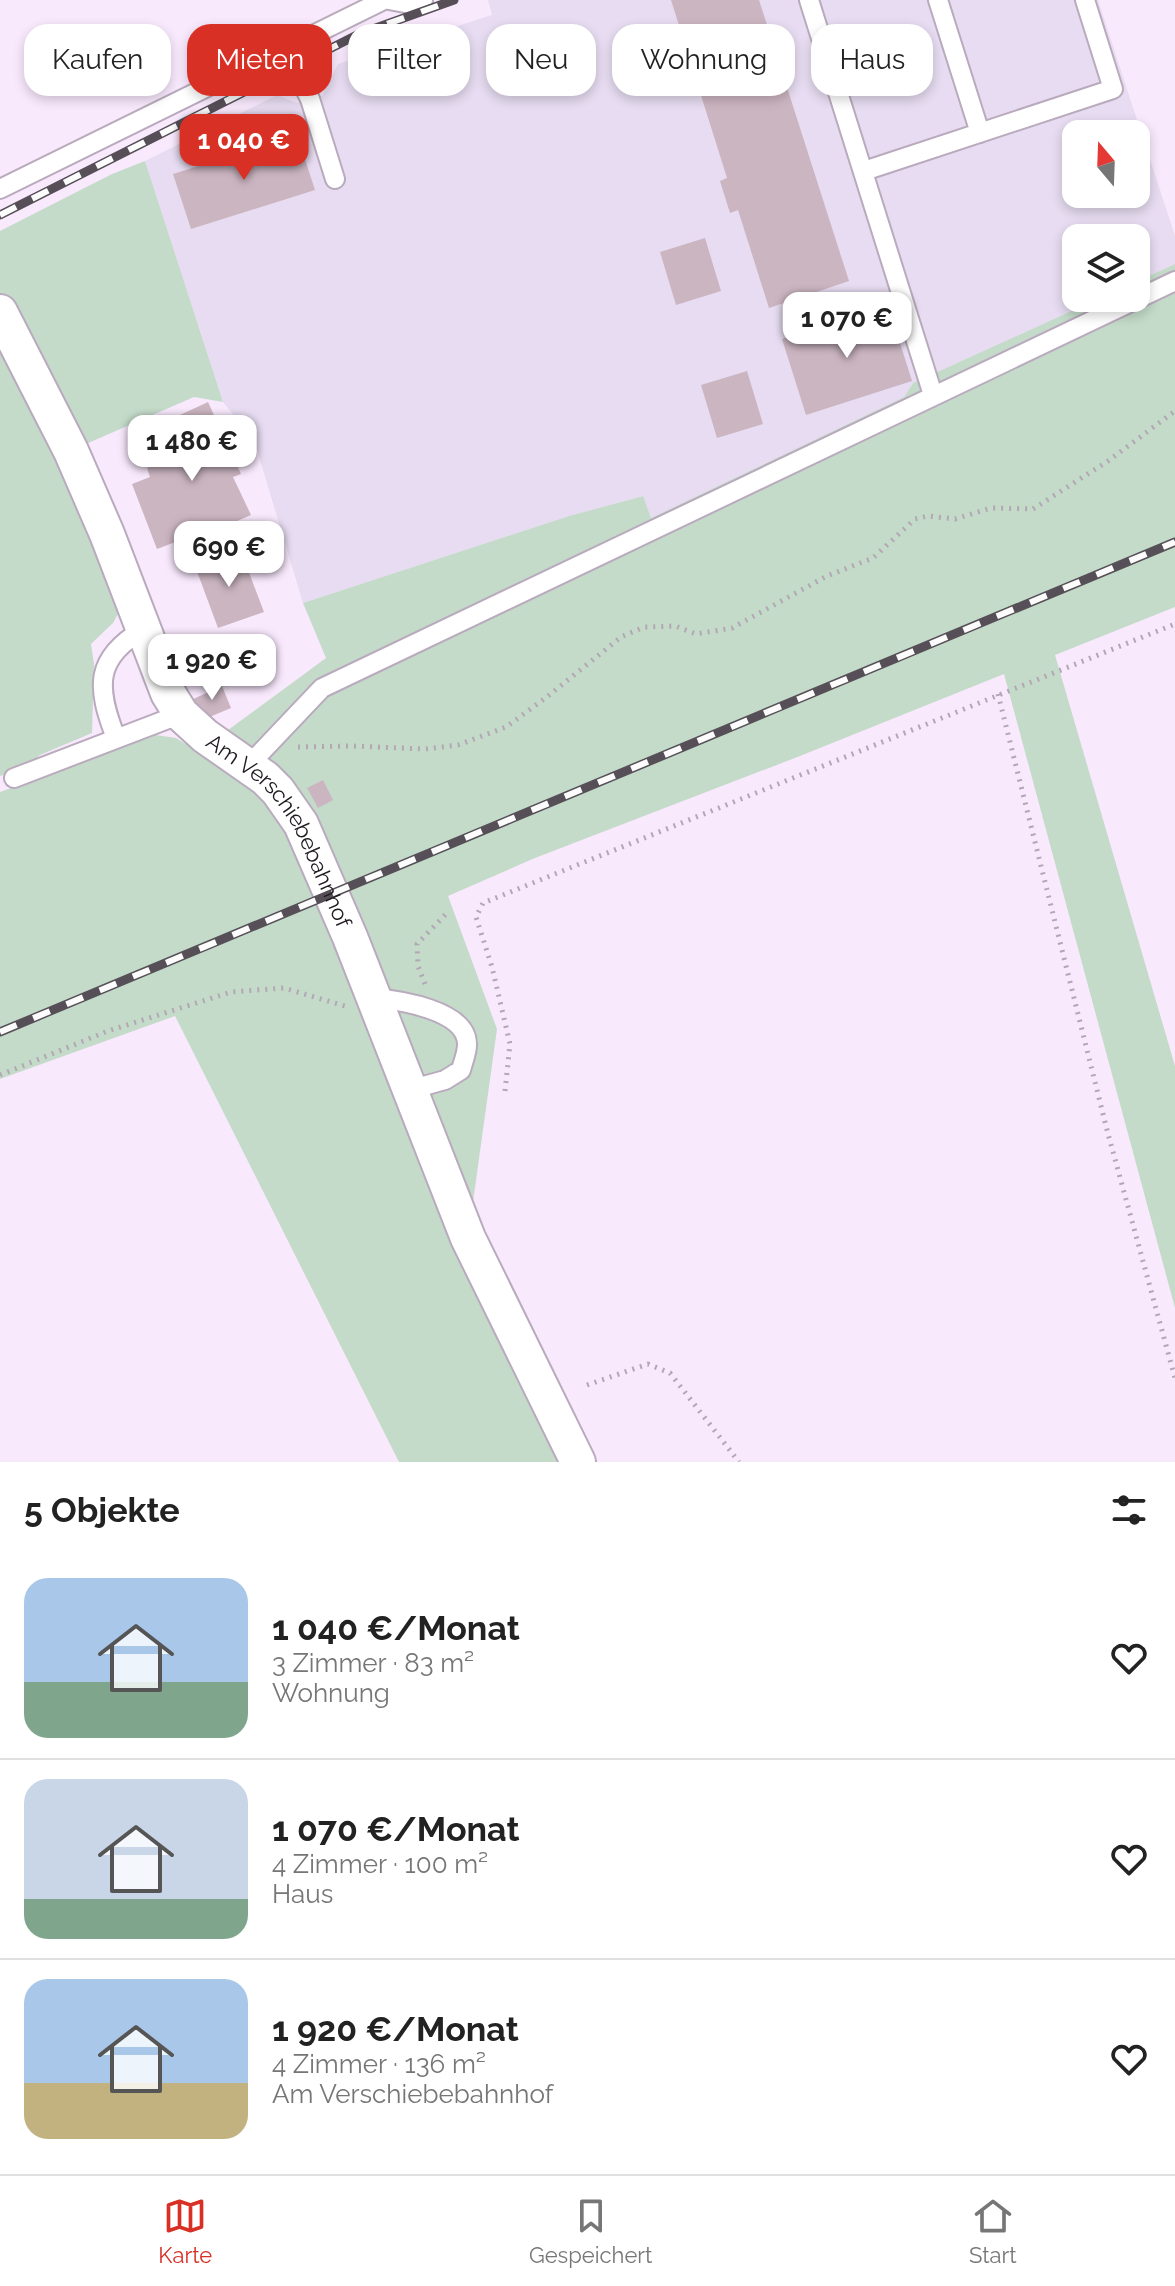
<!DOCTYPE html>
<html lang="de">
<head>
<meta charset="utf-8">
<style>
  body { margin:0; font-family:Raleway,sans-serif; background:#f6f6f6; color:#222; height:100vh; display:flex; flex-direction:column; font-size:30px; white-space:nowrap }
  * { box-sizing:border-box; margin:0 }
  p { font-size:26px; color:#767676 }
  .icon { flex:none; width:44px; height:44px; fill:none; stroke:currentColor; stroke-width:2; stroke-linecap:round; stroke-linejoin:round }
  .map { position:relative; height:1462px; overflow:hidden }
  .panel { display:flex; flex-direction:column; background:#fff; flex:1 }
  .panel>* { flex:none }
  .banner { position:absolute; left:24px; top:24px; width:1128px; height:72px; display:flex; gap:16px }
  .needle { width:52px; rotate:341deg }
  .tools { position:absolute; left:1062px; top:120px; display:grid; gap:16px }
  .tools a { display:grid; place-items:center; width:88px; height:88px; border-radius:16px; background:#fff; box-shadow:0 4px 12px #0003; font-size:40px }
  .price { position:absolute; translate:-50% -68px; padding:0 18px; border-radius:16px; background:#fff; color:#222; font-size:26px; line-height:52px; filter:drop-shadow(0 2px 4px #0008) }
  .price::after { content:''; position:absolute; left:50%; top:48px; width:24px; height:18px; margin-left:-12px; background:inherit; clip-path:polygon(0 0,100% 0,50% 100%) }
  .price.on { background:#d93025; color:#fff }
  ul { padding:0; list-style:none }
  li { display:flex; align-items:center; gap:24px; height:200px; padding:0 24px }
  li+li { border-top:2px solid #e0e0e0 }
  li span { display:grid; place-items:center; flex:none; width:224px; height:160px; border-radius:24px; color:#555 }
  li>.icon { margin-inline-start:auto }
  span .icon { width:96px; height:96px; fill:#fffc; stroke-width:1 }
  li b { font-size:34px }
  h2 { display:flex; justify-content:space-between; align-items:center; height:96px; padding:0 24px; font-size:34px }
  .pill { padding:0 28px; border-radius:24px; background:#fff; box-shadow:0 4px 12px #0003; font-size:28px; line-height:72px }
  .pill.on { background:#d93025; color:#fff }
  .dock { display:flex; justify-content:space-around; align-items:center; height:112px; border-top:2px solid #e0e0e0; background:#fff; font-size:22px; color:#767676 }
  .dock a { display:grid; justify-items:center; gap:4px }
  .dock .on { color:#d93025 }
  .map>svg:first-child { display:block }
  .industrial { fill:#e7dcf1; fill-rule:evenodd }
  .green { fill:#c4dbc9 }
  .building { fill:#cbb5c1 }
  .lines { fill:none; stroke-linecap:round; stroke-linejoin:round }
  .service-casing { stroke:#b9aabd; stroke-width:22 }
  .minor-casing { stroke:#b9aabd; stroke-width:38 }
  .path { stroke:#b3a7b6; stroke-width:5; stroke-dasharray:2 6; stroke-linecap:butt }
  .service { stroke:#fff; stroke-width:18 }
  .minor { stroke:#fff; stroke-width:34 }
  .rail-casing { stroke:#564f58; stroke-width:9 }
  .rail { stroke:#fcfcfc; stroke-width:6; stroke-dasharray:18; stroke-linecap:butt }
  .labels { text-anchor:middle; stroke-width:8; stroke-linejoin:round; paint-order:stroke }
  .street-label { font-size:22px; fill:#201b21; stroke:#fcfcfc }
</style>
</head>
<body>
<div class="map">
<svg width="1175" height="1462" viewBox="0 0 1175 1462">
  <rect width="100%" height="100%" fill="#f9e9fd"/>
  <path class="industrial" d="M488,0H1098L1175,236V264L1136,282V238H1076V298H1100L913,383L904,397L651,518L642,496L569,516L303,603L254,440L223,402L145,161L277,95L297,103L322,96L338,64L492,15ZM1076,134H1136V194H1076Z"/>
  <path class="green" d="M145,161L223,402L194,397L79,447L124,603L113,623L91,644L94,664L92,733L40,755L27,767L0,776V231L112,174Z
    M1175,264V607L1055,655L1175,1066V1308L1004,674L800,756L535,858L448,896L497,1029L468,1238L578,1462H399L175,1016L0,1079V792L156,735L176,738L198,752L326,658L303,603L569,516L643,496L651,518L904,397L913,383L1100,298H1136V282Z"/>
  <path class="building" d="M671,0H759L849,281L769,308L738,210L730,213L720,181L727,178Z
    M393,72L399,89L385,94L380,76Z
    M297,135L315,190L191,229L173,174Z
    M705,238L721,291L676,305L660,252Z
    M888,305L912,381L806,415L782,339Z
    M747,371L763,424L717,438L701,385Z
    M208,402L241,474L233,477L251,515L193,540L191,536L157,549L132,484L150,477L147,468L183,452L169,420Z
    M240,549L264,612L218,628L195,566Z
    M222,686L231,708L207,718L202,707L196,710L191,700Z
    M323,780L333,800L318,808L307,788Z"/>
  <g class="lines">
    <g class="service-casing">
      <path id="service" d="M389,0L410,4L423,0
        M809,0L933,395
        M938,0L980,133
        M284,47L310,99L335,179
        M864,171L1113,89L1085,0
        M0,189L384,0
        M116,738C96,687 94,658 144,629
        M248,766L322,688L1175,281
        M14,778L181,714
        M373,998C398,1000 468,1010 467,1045C467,1053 463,1062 461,1070L445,1080L409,1090"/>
    </g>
    <g class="minor-casing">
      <g id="minor">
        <path id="s1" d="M0,312L71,451L107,534L168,693L181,714L205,736L265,778L278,791L301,824L350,937L468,1238L578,1462"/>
      </g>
    </g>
    <path class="path" d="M998,694L1107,1130L1175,1378
      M298,747L352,746L425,749L458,745L506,727L548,696L621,637L644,627L675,626L696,634L732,628L827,576L873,558L915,519L928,516L955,519L991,508L1033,509L1108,461L1175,411
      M425,984L418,966L417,944L446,914
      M0,1075L108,1031L231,992L284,988L345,1006
      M505,1091L510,1044L492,967L476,917L483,903L1175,624
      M587,1385L648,1364L670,1373L739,1462"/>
    <use href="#service" class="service"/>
    <use href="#minor" class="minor"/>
    <g class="rail-casing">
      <path id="rail" d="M0,215L359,34L454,0
        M0,1032L1175,542"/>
    </g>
    <use href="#rail" class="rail"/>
  </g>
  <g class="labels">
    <g class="street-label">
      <text dy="8" stroke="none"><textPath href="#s1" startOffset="598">Am Verschiebebahnhof</textPath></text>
    </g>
  </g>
</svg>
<div class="tools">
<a><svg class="needle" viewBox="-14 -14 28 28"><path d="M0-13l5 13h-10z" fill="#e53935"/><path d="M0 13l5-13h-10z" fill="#767676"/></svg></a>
<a><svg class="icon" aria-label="layers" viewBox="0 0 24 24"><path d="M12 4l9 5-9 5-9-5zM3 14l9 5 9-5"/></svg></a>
</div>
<b class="price on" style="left:244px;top:182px">1 040 €</b>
<b class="price" style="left:847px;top:360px">1 070 €</b>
<b class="price" style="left:192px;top:483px">1 480 €</b>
<b class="price" style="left:229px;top:589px">690 €</b>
<b class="price" style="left:212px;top:702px">1 920 €</b>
<div class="banner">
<a class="pill">Kaufen</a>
<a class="pill on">Mieten</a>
<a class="pill">Filter</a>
<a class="pill">Neu</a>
<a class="pill">Wohnung</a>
<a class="pill">Haus</a>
</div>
</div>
<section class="panel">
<h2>5 Objekte<svg class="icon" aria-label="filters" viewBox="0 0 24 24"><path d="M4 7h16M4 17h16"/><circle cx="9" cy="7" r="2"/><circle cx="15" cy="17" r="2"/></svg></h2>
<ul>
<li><span style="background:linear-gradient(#a9c7e8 65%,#7fa58c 0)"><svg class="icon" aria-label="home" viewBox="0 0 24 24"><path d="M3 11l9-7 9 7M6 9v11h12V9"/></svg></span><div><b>1 040 €/Monat</b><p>3 Zimmer · 83 m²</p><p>Wohnung</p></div><svg class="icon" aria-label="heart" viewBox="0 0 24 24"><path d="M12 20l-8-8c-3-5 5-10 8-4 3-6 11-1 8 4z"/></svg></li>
<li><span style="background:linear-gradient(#c9d6e8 75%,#7fa58c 0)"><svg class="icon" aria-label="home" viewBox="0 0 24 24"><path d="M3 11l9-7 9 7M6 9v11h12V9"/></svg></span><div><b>1 070 €/Monat</b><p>4 Zimmer · 100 m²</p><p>Haus</p></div><svg class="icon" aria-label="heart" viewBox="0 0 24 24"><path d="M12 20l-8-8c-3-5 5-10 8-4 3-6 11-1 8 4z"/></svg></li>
<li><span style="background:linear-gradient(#a9c7e8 65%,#c2b280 0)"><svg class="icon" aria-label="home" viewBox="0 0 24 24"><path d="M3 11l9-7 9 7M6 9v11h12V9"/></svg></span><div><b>1 920 €/Monat</b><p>4 Zimmer · 136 m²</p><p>Am Verschiebebahnhof</p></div><svg class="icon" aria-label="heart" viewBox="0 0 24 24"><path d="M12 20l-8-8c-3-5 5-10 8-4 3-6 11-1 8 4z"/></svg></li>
</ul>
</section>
<nav class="dock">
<a class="on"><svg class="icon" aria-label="map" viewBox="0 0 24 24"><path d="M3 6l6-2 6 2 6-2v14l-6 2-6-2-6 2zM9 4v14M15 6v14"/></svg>Karte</a>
<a><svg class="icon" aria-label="saved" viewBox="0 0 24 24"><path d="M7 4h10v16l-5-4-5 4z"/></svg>Gespeichert</a>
<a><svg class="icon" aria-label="home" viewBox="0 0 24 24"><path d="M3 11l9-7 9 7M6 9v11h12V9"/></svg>Start</a>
</nav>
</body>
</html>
